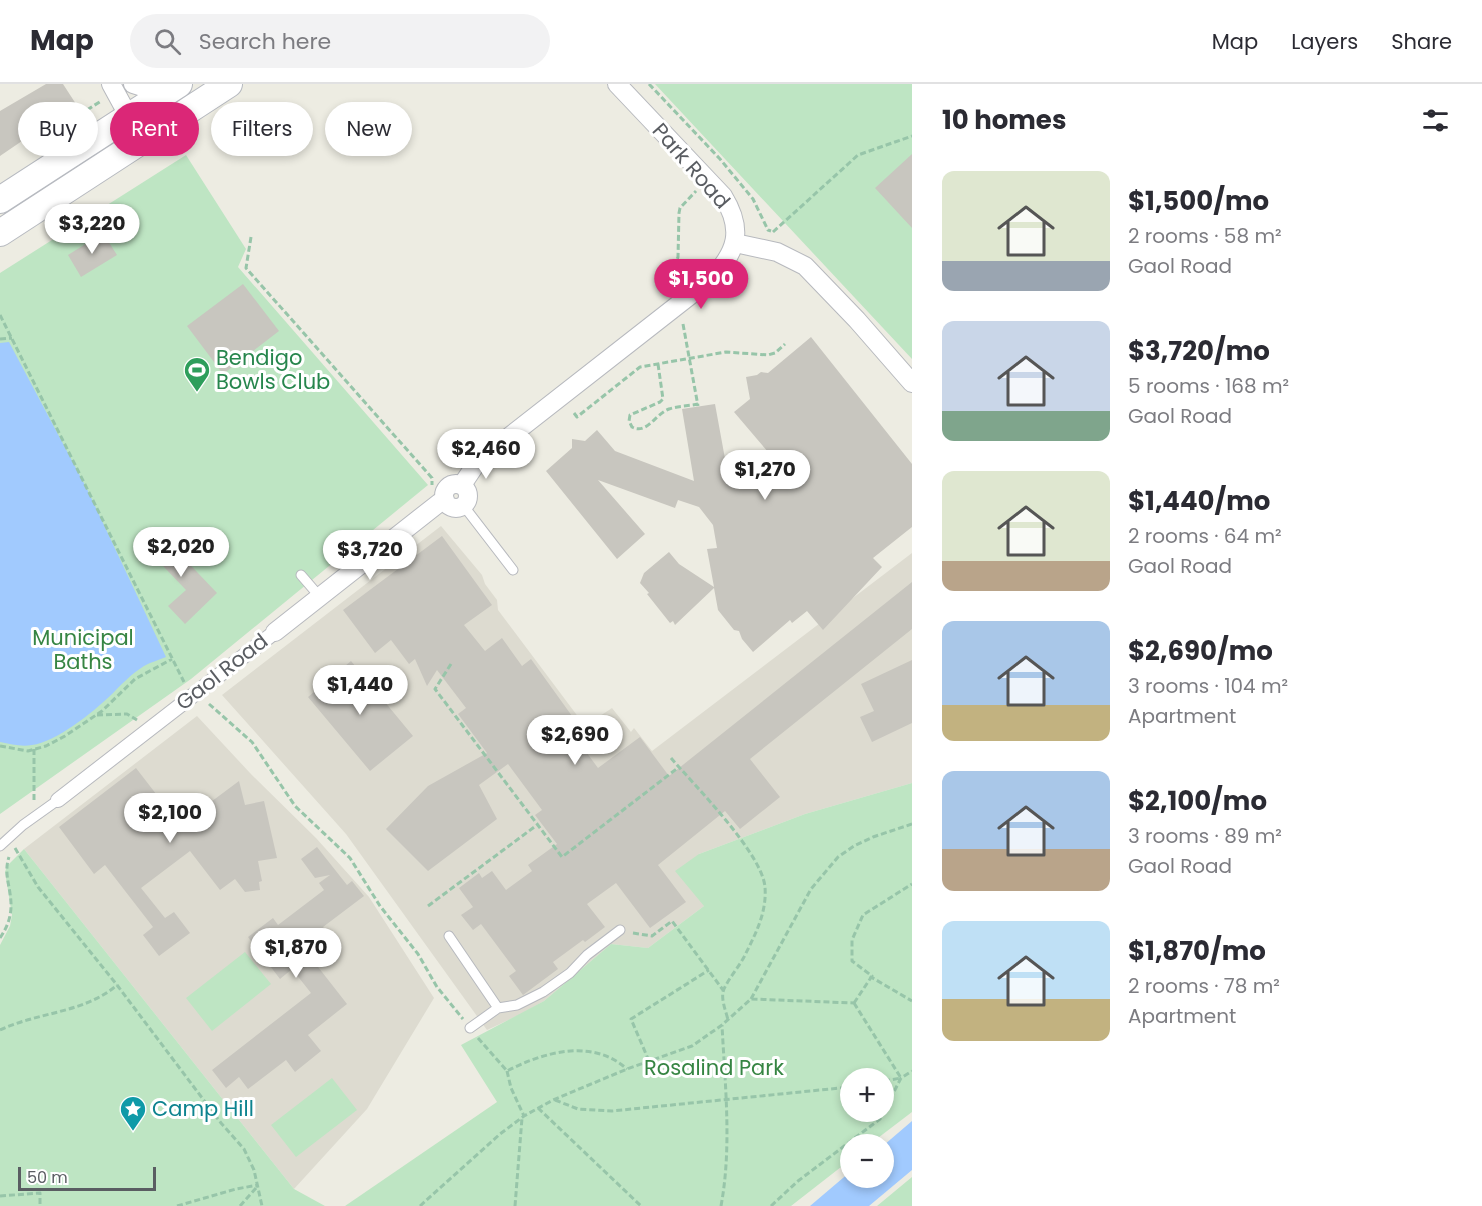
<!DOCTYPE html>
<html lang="en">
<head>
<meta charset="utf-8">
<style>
  body { margin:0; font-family:Poppins,sans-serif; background:#f2f2f3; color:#2b2b33; height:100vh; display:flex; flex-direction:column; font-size:22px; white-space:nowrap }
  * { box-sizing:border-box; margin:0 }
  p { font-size:20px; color:#7c7c81 }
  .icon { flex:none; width:33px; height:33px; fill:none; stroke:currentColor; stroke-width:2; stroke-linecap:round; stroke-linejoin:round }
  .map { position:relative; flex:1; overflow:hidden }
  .drawer { display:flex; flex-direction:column; background:#fff; width:570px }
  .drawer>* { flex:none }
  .top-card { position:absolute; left:18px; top:18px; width:570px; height:54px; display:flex; gap:12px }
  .buttons { position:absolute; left:840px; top:984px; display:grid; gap:12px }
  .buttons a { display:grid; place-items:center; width:54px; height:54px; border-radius:50%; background:#fff; box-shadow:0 3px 9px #0003; font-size:30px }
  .scale { position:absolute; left:18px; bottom:15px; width:138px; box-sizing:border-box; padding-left:6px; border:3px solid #5a5d62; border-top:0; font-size:16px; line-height:21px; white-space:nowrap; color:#5a5d62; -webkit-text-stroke:4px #fff; paint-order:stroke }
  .price { position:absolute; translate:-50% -51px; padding:0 14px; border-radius:21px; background:#fff; color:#222; font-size:20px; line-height:39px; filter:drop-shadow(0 2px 3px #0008) }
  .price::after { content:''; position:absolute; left:50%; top:36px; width:18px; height:14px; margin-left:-9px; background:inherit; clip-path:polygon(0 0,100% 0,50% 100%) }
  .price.selected { background:#db2777; color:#fff }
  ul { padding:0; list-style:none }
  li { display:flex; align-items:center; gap:18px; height:150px; padding:0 30px }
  li span { display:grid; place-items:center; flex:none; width:168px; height:120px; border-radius:12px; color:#555 }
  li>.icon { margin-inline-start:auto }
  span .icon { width:72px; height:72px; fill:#fffc; stroke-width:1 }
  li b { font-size:26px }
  h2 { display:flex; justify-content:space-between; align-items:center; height:72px; padding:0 30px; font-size:26px }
  .pill { padding:0 21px; border-radius:27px; background:#fff; box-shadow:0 3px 9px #0003; font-size:21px; line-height:54px }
  .pill.selected { background:#db2777; color:#fff }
  header { display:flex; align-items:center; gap:36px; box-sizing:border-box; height:84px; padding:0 30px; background:#fff; border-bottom:2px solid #e1e1e2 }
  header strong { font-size:28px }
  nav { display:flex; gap:33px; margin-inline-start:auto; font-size:21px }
  .search { width:420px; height:54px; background:#f2f2f3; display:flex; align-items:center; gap:15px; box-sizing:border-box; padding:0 21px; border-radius:33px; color:#7c7c81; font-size:22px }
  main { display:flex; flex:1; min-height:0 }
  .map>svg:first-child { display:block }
  .education { fill:#dddbd0 }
  .green { fill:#bee5c3; fill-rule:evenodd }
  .water { fill:#a1cafe }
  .building { fill:#c8c6bf }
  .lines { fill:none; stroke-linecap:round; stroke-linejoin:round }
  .service-casing { stroke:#b7b9be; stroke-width:11 }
  .pedestrian-casing { stroke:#b7b9be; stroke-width:16 }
  .minor-casing { stroke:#b7b9be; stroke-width:20 }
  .secondary-casing { stroke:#b7bac0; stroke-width:28 }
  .path { stroke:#97c5a9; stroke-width:3; stroke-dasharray:6 3; stroke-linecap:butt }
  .service { stroke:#fff; stroke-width:9 }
  .pedestrian { stroke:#fff; stroke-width:14 }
  .minor { stroke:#fff; stroke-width:18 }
  .secondary { stroke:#fff; stroke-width:26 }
  .labels { text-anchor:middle; stroke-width:6; stroke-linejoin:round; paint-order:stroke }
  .street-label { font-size:21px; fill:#5a5d62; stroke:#fff }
  .leisure-label { font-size:21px; fill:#27864d; stroke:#fff; text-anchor:start }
  .park-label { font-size:21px; fill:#368543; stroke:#fff }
  .culture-label { font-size:21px; fill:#0d838f; stroke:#fff; text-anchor:start }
</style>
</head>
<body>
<header>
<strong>Map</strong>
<div class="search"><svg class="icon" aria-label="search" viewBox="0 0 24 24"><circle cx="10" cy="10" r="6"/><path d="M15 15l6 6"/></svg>Search here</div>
<nav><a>Map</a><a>Layers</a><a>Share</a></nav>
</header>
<main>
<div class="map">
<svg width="912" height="1122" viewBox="0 0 912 1122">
  <rect width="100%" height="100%" fill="#edece2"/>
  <path class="education" d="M441,442L482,491L485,500L497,516L498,526L585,642L612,624L631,648L634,644L652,667L912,469V699L805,730L699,770L704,822L648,864L611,860L544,917L521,930L487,946L346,750L222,611Z
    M197,632L250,689L316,754L369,813L434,914L367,1025L294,1105L24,765Z"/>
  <path class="green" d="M655,0H912V275Z
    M186,71L246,165L238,183L428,401L191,595L0,730V189Z
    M912,699V1028L870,1060H850V1076L791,1122H345L497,1018L461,961L544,917L611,860L648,864L704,822L675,787L699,770L805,730ZM850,994H884V1028H850Z
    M24,765L294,1105L325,1122H0V861L10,842L12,831L5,788L7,782Z
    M245,868L271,900L212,947L186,914Z
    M332,994L357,1026L296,1073L271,1041Z
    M912,1093V1122H877Z"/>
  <path class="water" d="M9,258L87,405L166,573C159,576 151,578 144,582C131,590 121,601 110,612C92,629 56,658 32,661C21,663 11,660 0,658V259Z
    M912,1037V1086L869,1122H810L850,1088V1094H884V1061Z"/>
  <path class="building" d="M46,0H63L76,20L0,72V27Z
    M912,70V144L875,104Z
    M103,149L117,171L81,193L68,171Z
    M243,200L279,247L223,290L187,242Z
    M811,253L912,380V443L873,474L882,483L823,546L807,527L792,539L790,536L753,568L742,555L739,547L734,546L718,526L714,504L675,541L673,537L670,539L647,510L649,509L640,499L644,489L669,468L679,480L714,503L707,465L717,464L713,441L699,423L678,416L675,424L598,396L645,450L617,475L546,387L572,364V355L585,357L597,346L615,367L694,397L682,325L715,320L730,402L768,368L734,328L750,315L746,293L757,291L761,288L768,289Z
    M158,447L217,509L185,540L168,522L186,506L143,461Z
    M442,452L492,521L464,541L485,567L502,554L522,582L531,575L572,632L564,638L598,684L640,653L669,692L912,498V545L750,675L780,713L740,745L725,727L658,781L686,818L650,844L616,799L587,820L605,843L585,858L583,856L553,878L558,885L523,911L509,892L516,887L481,840L473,846L461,831L473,823L459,804L479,789L482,794L492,787L506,806L532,787L528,781L557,760L535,731L542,726L508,680L479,701L497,735L428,787L386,745L428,702L487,669L458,630L466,624L437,586L427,602L415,575L409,580L391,556L375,569L343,526Z
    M912,576V639L872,658L860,633L874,627L861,600Z
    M351,577L413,652L370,687L308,613Z
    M136,684L180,741L239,697L245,721L264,717L277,774L258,777L262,797L259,798L260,806L245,808L235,795L220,806L190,767L141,804L165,834L174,828L190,849L159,872L143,851L153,843L105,781L94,790L59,743Z
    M317,763L347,801L352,797L364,812L323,843L337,862L315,879L347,920L308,951L321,967L295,988L286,976L248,1005L239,993L226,1004L212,986L311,909L292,885L280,895L248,853L273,834L278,841L324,806L319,799L330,791L315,794L301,775Z"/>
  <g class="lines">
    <g class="service-casing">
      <path id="service" d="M463,421L513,486
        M301,491L320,513
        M0,762L23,741L58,716
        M449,852L498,924
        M470,944L498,924L517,921L543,908L570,889L587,871L620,846"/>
    </g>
    <g class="pedestrian-casing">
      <path id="pedestrian" d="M58,716L275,548"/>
    </g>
    <g class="minor-casing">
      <path id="minor" d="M111,0L129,33
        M133,0L164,10
        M735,159L777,168L805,182L857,236L912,299
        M444 412a12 12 0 1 1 24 0a12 12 0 1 1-24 0Z
        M462,401L476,380L486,371L711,195C737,168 744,146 723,112L617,0
        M275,548L439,419L445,416"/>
    </g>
    <g class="secondary-casing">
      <path id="secondary" d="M0,116L179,0
        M0,149L229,0"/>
    </g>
    <path class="path" d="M649,0L720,75L753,115L768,146L771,147
      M87,26L101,17
      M773,148L858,71L912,52
      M251,153L246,184L432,394V401
      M676,201L674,183L678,173L679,129L680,124L696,107
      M0,231L184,598
      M683,240L698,322
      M0,255L12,254
      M658,280L663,315L660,318L630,331L629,337L632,343C647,351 655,330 669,325C678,322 688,322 698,320
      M574,329L577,333L582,329L640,283L726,268L768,271L775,269L785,260
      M451,580L435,605L562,773L679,683
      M209,620L252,658L295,722L350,774L380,822L418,870L437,903L463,935
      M97,631L127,630L137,636
      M0,662L28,667L46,662L65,652L102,627L135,595L172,575
      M34,665V717
      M671,674C695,702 762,769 765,803C767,829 755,851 744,873C738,884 729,894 724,905C720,914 726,927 728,936
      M15,764L38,803L117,901L221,1039L244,1065L254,1086L262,1122
      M428,822L537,741
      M633,849L652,852L672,837L723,906
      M0,854C24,819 0,799 9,773
      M870,895L871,893L912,917
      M751,915L811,805L838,773L854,762L873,753L912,740
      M854,919L872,892L852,877V856L863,831L912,800
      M854,919L901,994
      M0,946C38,928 85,929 117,901
      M478,954L507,987C544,968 592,954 627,985
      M649,977L631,935L709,886
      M507,987L511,1004L524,1032
      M884,997L901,994
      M555,1016L578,1025L612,1027L850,1003
      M538,1024L641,1122
      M0,1112L40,1109V1122
      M177,1122L236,1105L258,1101
      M240,1122L257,1103
      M420,1122L500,1050L524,1032L553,1016L627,985L692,962L722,941L751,915L854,919
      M515,1122L522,1034
      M721,1122C732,1063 725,1001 722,941
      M771,1122L798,1097L880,1035L901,994L912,987"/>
    <use href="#service" class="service"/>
    <use href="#pedestrian" class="pedestrian"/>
    <use href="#minor" class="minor"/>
    <use href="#secondary" class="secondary"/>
  </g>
  <defs>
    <g id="stadium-pin" transform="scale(1.35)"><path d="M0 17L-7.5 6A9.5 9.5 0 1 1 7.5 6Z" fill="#2e9e5b" stroke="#fff"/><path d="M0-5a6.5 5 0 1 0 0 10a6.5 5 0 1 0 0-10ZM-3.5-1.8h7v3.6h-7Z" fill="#fff"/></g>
    <g id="sight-pin" transform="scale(1.35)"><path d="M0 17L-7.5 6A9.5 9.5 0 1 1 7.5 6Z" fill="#0f9aa8" stroke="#fff"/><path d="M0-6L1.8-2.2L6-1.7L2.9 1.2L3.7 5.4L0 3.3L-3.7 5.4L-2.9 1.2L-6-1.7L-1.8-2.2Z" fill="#fff"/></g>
  </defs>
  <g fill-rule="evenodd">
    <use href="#stadium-pin" x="197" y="286"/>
    <use href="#sight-pin" x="133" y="1025"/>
  </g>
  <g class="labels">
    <g class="street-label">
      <text transform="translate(691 82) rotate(49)" y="7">Park Road</text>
      <text transform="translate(222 588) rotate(-38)" y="7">Gaol Road</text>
    </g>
    <g class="leisure-label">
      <text x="216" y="281">Bendigo<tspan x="216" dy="24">Bowls Club</tspan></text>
    </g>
    <g class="park-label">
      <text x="83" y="561">Municipal<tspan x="83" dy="24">Baths</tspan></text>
      <text x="714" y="991">Rosalind Park</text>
    </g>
    <g class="culture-label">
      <text x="152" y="1032">Camp Hill</text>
    </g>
  </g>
</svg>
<div class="buttons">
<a>+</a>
<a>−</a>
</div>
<div class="scale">50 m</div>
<b class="price" style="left:92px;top:171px">$3,220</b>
<b class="price selected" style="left:701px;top:226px">$1,500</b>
<b class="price" style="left:486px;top:396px">$2,460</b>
<b class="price" style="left:765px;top:417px">$1,270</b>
<b class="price" style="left:181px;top:494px">$2,020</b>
<b class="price" style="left:370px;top:497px">$3,720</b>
<b class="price" style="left:360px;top:632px">$1,440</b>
<b class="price" style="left:575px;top:682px">$2,690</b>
<b class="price" style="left:170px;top:760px">$2,100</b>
<b class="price" style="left:296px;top:895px">$1,870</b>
<div class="top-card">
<a class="pill">Buy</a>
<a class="pill selected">Rent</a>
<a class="pill">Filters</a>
<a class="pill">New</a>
</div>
</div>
<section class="drawer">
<h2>10 homes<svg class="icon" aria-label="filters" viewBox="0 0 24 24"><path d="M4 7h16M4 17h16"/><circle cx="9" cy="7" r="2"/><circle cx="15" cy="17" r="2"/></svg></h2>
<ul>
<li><span style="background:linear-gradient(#dfe7d0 75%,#9aa5b1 0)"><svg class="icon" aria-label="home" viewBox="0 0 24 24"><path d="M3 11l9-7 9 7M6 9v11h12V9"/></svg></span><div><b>$1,500/mo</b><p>2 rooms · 58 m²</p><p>Gaol Road</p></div></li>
<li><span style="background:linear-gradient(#c9d6e8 75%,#7fa58c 0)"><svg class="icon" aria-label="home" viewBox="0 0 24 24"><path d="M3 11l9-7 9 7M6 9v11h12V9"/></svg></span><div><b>$3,720/mo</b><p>5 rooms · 168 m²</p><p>Gaol Road</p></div></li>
<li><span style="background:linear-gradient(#dfe7d0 75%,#b9a48a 0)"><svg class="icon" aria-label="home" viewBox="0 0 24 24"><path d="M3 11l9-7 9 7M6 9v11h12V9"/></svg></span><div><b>$1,440/mo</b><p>2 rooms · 64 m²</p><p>Gaol Road</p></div></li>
<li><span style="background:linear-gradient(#a9c7e8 70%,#c2b280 0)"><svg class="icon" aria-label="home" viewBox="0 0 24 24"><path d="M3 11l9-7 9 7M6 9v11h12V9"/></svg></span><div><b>$2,690/mo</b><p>3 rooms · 104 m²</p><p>Apartment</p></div></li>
<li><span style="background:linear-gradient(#a9c7e8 65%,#b9a48a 0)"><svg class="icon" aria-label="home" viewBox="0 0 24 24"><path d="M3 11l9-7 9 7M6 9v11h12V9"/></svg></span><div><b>$2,100/mo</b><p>3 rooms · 89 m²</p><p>Gaol Road</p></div></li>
<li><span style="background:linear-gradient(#bfe0f5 65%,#c2b280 0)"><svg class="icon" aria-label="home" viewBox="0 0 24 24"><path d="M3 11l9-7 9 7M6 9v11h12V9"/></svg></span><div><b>$1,870/mo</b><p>2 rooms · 78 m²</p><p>Apartment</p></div></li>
</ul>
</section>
</main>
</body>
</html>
